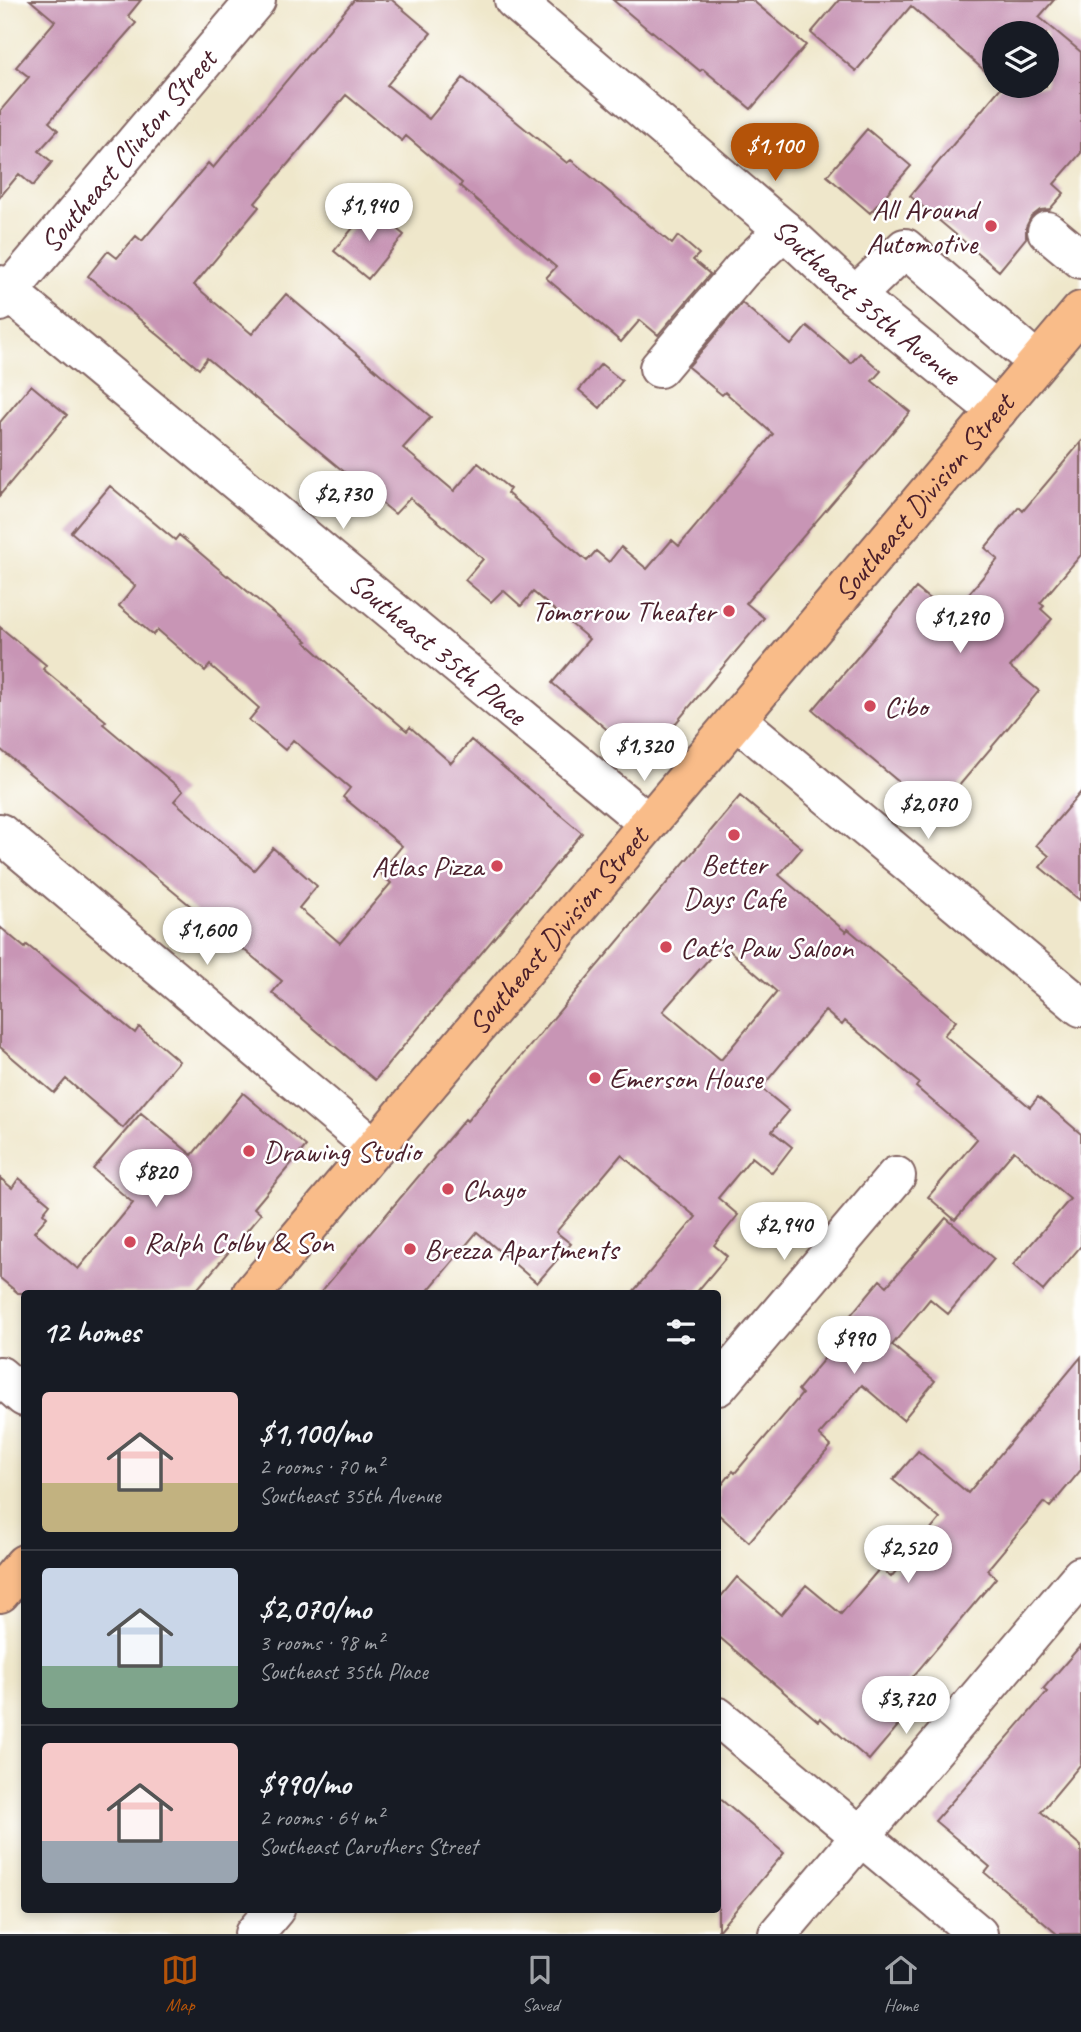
<!DOCTYPE html>
<html lang="en">
<head>
<meta charset="utf-8">
<style>
  body { margin:0; font-family:Caveat,sans-serif; background:#242831; color:#f1f3f6; height:100vh; display:flex; flex-direction:column; font-size:26px; white-space:nowrap }
  * { box-sizing:border-box; margin:0 }
  p { font-size:23px; color:#9ea1a6 }
  .icon { flex:none; width:38px; height:38px; fill:none; stroke:currentColor; stroke-width:2; stroke-linecap:round; stroke-linejoin:round }
  .map { position:relative; flex:1; overflow:hidden }
  .sheet { position:absolute; left:21px; top:1290px; width:700px; height:623px; display:flex; flex-direction:column; background:#171b24; border-radius:7px; box-shadow:0 4px 10px #0003 }
  .sheet>* { flex:none }
  .tools { position:absolute; left:982px; top:21px; display:grid; gap:14px }
  .tools a { display:grid; place-items:center; width:77px; height:77px; border-radius:50%; background:#171b24; box-shadow:0 4px 10px #0003; font-size:35px }
  .price { position:absolute; translate:-50% -60px; padding:0 16px; border-radius:24px; background:#fff; color:#222; font-size:23px; line-height:46px; filter:drop-shadow(0 2px 4px #0008) }
  .price::after { content:''; position:absolute; left:50%; top:42px; width:21px; height:16px; margin-left:-10px; background:inherit; clip-path:polygon(0 0,100% 0,50% 100%) }
  .price.selected { background:#b45309; color:#fff }
  ul { padding:0; list-style:none }
  li { display:flex; align-items:center; gap:21px; height:175px; padding:0 21px }
  li+li { border-top:2px solid #363941 }
  li span { display:grid; place-items:center; flex:none; width:196px; height:140px; border-radius:7px; color:#555 }
  li>.icon { margin-inline-start:auto }
  span .icon { width:84px; height:84px; fill:#fffc; stroke-width:1 }
  li b { font-size:30px }
  h2 { display:flex; justify-content:space-between; align-items:center; height:84px; padding:0 21px; font-size:30px }
  .tab-bar { display:flex; justify-content:space-around; align-items:center; height:98px; border-top:2px solid #363941; background:#171b24; font-size:19px; color:#9ea1a6 }
  .tab-bar a { display:grid; justify-items:center; gap:4px }
  .tab-bar .selected { color:#b45309 }
  .map>svg:first-child { display:block }
  .building { fill:#c895b5; fill-rule:evenodd }
  .lines { fill:none; stroke-linecap:round; stroke-linejoin:round }
  .minor-casing { stroke:#846563; stroke-width:42 }
  .major-casing { stroke:#846563; stroke-width:42 }
  .minor { stroke:#fff; stroke-width:38 }
  .major { stroke:#f9bc89; stroke-width:38 }
  .poi-dot { fill:#d1495b; stroke:#fff; stroke-width:2.5 }
  .labels { text-anchor:middle; stroke-width:5; stroke-linejoin:round; paint-order:stroke }
  .street-label { font-size:30px; fill:#4a1f2b; stroke:#fff }
  .poi-label { font-size:30px; fill:#4a1f2b; stroke:#fff; text-anchor:start }
</style>
</head>
<body>
<div class="map">
<svg width="1081" height="1934" viewBox="0 0 1081 1934">
  <rect width="100%" height="100%" fill="#fff"/>
  <filter id="ink" filterUnits="userSpaceOnUse"><feTurbulence type="fractalNoise" baseFrequency=".0143" numOctaves="2"/><feDisplacementMap in="SourceGraphic" scale="14" xChannelSelector="R" yChannelSelector="G"/><feConvolveMatrix kernelMatrix="1 2 1 2 8 2 1 2 1" color-interpolation-filters="sRGB"/></filter>
  <filter id="wash" filterUnits="userSpaceOnUse"><feTurbulence type="fractalNoise" baseFrequency=".00686" numOctaves="4" result="noise"/><feDisplacementMap in="SourceGraphic" scale="28" xChannelSelector="R" yChannelSelector="G"/><feGaussianBlur stdDeviation="1.57" result="paint"/><feColorMatrix in="noise" values="0 0 0 0 0 0 0 0 0 0 0 0 0 0 0 0 0 1.4 0 .05"/><feComposite in="paint" operator="in"/></filter>
  <g filter="url(#wash)">
    <rect width="100%" height="100%" fill="#efe7cb"/>
    <g id="blocks">
      <path class="building" d="M30,0H141L128,16L136,23L49,122L58,130L39,151L52,162L33,186L19,174L0,197V111L29,77L16,67L55,21Z
        M354,0H392L431,33L387,85L429,119L463,78L567,163L571,160L672,244L678,236L699,254L693,260L710,274L658,335L640,320L621,342L546,278L556,267L460,186L462,183L406,136L402,141L346,95L255,203L259,207L194,285L252,334L286,294L431,417L403,448L454,491L478,463L510,489L507,493L587,561L596,551L609,562L621,547L647,569L672,540L679,546L773,434L725,392L722,395L688,367L742,303L791,345L807,326L851,363L860,353L881,371L872,381L910,412L746,603L764,618L644,761L552,683L589,639L533,592L521,606L503,590L491,602L465,580L483,559L410,498L395,514L207,358L199,369L88,276L108,251L117,258L136,236L142,241L208,163L213,168Z
        M613,0H752L806,45L751,109L703,69L700,71L652,31L651,32Z
        M839,0H1054L1039,17L1081,52V153L1054,184L1064,193L1050,209L1040,210L1031,217L1026,227V238L999,271L910,196L1002,86H1046V33H994V79L911,6L856,71L811,33Z
        M867,129L911,166L870,213L827,176Z
        M370,207L404,235L368,279L334,251Z
        M601,364L622,381L600,408L579,390Z
        M31,385L67,415L0,495V422Z
        M1081,442V555L1040,603L1044,606L1041,609L1052,619L1010,667L1039,691L936,813L813,710L916,588L950,616L998,559L985,548L1019,507L1023,511Z
        M110,486L175,540L179,535L227,576L228,575L307,641L305,642L345,678L407,731L410,727L451,763L471,740L582,833L375,1080L272,993L282,981L0,749V627L46,665L43,669L106,721L103,724L183,791L174,801L254,870L273,848L317,886L299,908L340,943L391,883L380,873L402,846L343,797L350,788L293,740L285,750L249,720L259,708L210,665L205,671L158,630L153,635L119,606L135,586L71,532Z
        M1081,792V901L1040,867L1049,856L1036,845Z
        M740,796L802,848L779,875L846,932L848,929L956,1021L944,1035L1030,1107L1038,1097L1081,1134V1246L1043,1291L1013,1265L1070,1199L1014,1151L955,1220L928,1197L977,1139L916,1087L919,1083L845,1021L842,1025L825,1011L761,1088L789,1111L772,1131L792,1147L772,1173L752,1157L718,1198L738,1215L714,1245L727,1256L696,1293H632L696,1217L621,1155L556,1232L571,1244L537,1283L477,1232L426,1293H320L434,1158L433,1157L465,1119L467,1121ZM722,944L777,992L721,1060L663,1011Z
        M0,927L25,948L27,945L135,1033L139,1027L179,1061L123,1128L66,1079L54,1093L0,1047Z
        M243,1093L306,1146L254,1208L261,1214L194,1293H18L0,1278V1178L12,1188L19,1178L50,1204L43,1213L47,1217L34,1232L78,1269L133,1203L93,1169L141,1113L192,1155Z
        M946,1218L994,1259L948,1314L930,1299L892,1345L935,1381L903,1420L862,1385L819,1435L831,1446L749,1542L718,1514V1490L733,1471L735,1473L802,1394L798,1390L855,1322L849,1317L880,1280L887,1286Z
        M1081,1357V1470L1050,1507L1044,1502L987,1570L996,1578L904,1687L920,1700L869,1760L820,1718L818,1721L718,1636V1600L737,1577L781,1615L806,1585L841,1614L880,1568L891,1577L940,1519L893,1480L918,1451L968,1493Z
        M1081,1645V1764L1041,1812L1081,1846V1934H1057L985,1873L990,1867L935,1821L1047,1692L1043,1689Z
        M718,1797L784,1853L718,1931Z"/>
    </g>
  </g>
  <g filter="url(#ink)">
    <use href="#blocks" fill-opacity="0" stroke="#846563" stroke-width="2"/>
    <g class="lines">
      <g class="minor-casing">
        <g id="minor">
          <path id="s1" d="M514,0L784,230L855,296L997,411"/>
          <path d="M1047,231L1081,259"/>
          <path id="s2" d="M0,285L648,823"/>
          <path d="M855,296L905,248L1037,362"/>
          <path id="s3" d="M0,302L256,0"/>
          <path d="M659,368L741,271L784,230"/>
          <path d="M737,720L1081,1007"/>
          <path d="M0,833L375,1148"/>
          <path d="M0,1376L24,1397"/>
          <path d="M718,1386L896,1176"/>
          <path d="M718,1717L978,1934"/>
          <path d="M254,1934L275,1909"/>
          <path d="M778,1934L1081,1576"/>
        </g>
      </g>
      <g class="major-casing">
        <g id="major">
          <path id="s4" d="M252,1293L1081,311"/>
          <path d="M0,1593L24,1564"/>
        </g>
      </g>
      <use href="#minor" class="minor"/>
      <use href="#major" class="major"/>
    </g>
  </g>
  <g class="poi-dot">
    <circle cx="991" cy="226" r="7"/>
    <circle cx="729" cy="611" r="7"/>
    <circle cx="870" cy="706" r="7"/>
    <circle cx="734" cy="835" r="7"/>
    <circle cx="497" cy="866" r="7"/>
    <circle cx="666" cy="947" r="7"/>
    <circle cx="595" cy="1078" r="7"/>
    <circle cx="249" cy="1151" r="7"/>
    <circle cx="448" cy="1189" r="7"/>
    <circle cx="130" cy="1242" r="7"/>
    <circle cx="410" cy="1249" r="7"/>
  </g>
  <g class="labels">
    <g class="street-label">
      <text dy="10" stroke="none"><textPath href="#s3" startOffset="198">Southeast Clinton Street</textPath></text>
      <text dy="10" stroke="none"><textPath href="#s1" startOffset="464">Southeast 35th Avenue</textPath></text>
      <text dy="10" stroke="none"><textPath href="#s4" startOffset="1041">Southeast Division Street</textPath></text>
      <text dy="10" stroke="none"><textPath href="#s2" startOffset="569">Southeast 35th Place</textPath></text>
      <text dy="10" stroke="none"><textPath href="#s4" startOffset="474">Southeast Division Street</textPath></text>
    </g>
    <g class="poi-label">
      <text x="977" y="219" text-anchor="end">All Around<tspan x="977" dy="34">Automotive</tspan></text>
      <text x="715" y="621" text-anchor="end">Tomorrow Theater</text>
      <text x="884" y="716">Cibo</text>
      <text x="734" y="874" text-anchor="middle">Better<tspan x="734" dy="34">Days Cafe</tspan></text>
      <text x="483" y="876" text-anchor="end">Atlas Pizza</text>
      <text x="680" y="957">Cat's Paw Saloon</text>
      <text x="609" y="1088">Emerson House</text>
      <text x="263" y="1161">Drawing Studio</text>
      <text x="462" y="1199">Chayo</text>
      <text x="144" y="1252">Ralph Colby &amp; Son</text>
      <text x="424" y="1259">Brezza Apartments</text>
    </g>
  </g>
</svg>
<div class="tools">
<a><svg class="icon" aria-label="layers" viewBox="0 0 24 24"><path d="M12 4l9 5-9 5-9-5zM3 14l9 5 9-5"/></svg></a>
</div>
<b class="price selected" style="left:775px;top:183px">$1,100</b>
<b class="price" style="left:369px;top:243px">$1,940</b>
<b class="price" style="left:343px;top:531px">$2,730</b>
<b class="price" style="left:960px;top:655px">$1,290</b>
<b class="price" style="left:644px;top:783px">$1,320</b>
<b class="price" style="left:928px;top:841px">$2,070</b>
<b class="price" style="left:207px;top:967px">$1,600</b>
<b class="price" style="left:156px;top:1209px">$820</b>
<b class="price" style="left:784px;top:1262px">$2,940</b>
<b class="price" style="left:854px;top:1376px">$990</b>
<b class="price" style="left:908px;top:1585px">$2,520</b>
<b class="price" style="left:906px;top:1736px">$3,720</b>
<section class="sheet">
<h2>12 homes<svg class="icon" aria-label="filters" viewBox="0 0 24 24"><path d="M4 7h16M4 17h16"/><circle cx="9" cy="7" r="2"/><circle cx="15" cy="17" r="2"/></svg></h2>
<ul>
<li><span style="background:linear-gradient(#f6c9c9 65%,#c2b280 0)"><svg class="icon" aria-label="home" viewBox="0 0 24 24"><path d="M3 11l9-7 9 7M6 9v11h12V9"/></svg></span><div><b>$1,100/mo</b><p>2 rooms · 70 m²</p><p>Southeast 35th Avenue</p></div></li>
<li><span style="background:linear-gradient(#c9d6e8 70%,#7fa58c 0)"><svg class="icon" aria-label="home" viewBox="0 0 24 24"><path d="M3 11l9-7 9 7M6 9v11h12V9"/></svg></span><div><b>$2,070/mo</b><p>3 rooms · 98 m²</p><p>Southeast 35th Place</p></div></li>
<li><span style="background:linear-gradient(#f6c9c9 70%,#9aa5b1 0)"><svg class="icon" aria-label="home" viewBox="0 0 24 24"><path d="M3 11l9-7 9 7M6 9v11h12V9"/></svg></span><div><b>$990/mo</b><p>2 rooms · 64 m²</p><p>Southeast Caruthers Street</p></div></li>
</ul>
</section>
</div>
<nav class="tab-bar">
<a class="selected"><svg class="icon" aria-label="map" viewBox="0 0 24 24"><path d="M3 6l6-2 6 2 6-2v14l-6 2-6-2-6 2zM9 4v14M15 6v14"/></svg>Map</a>
<a><svg class="icon" aria-label="saved" viewBox="0 0 24 24"><path d="M7 4h10v16l-5-4-5 4z"/></svg>Saved</a>
<a><svg class="icon" aria-label="home" viewBox="0 0 24 24"><path d="M3 11l9-7 9 7M6 9v11h12V9"/></svg>Home</a>
</nav>
</body>
</html>
